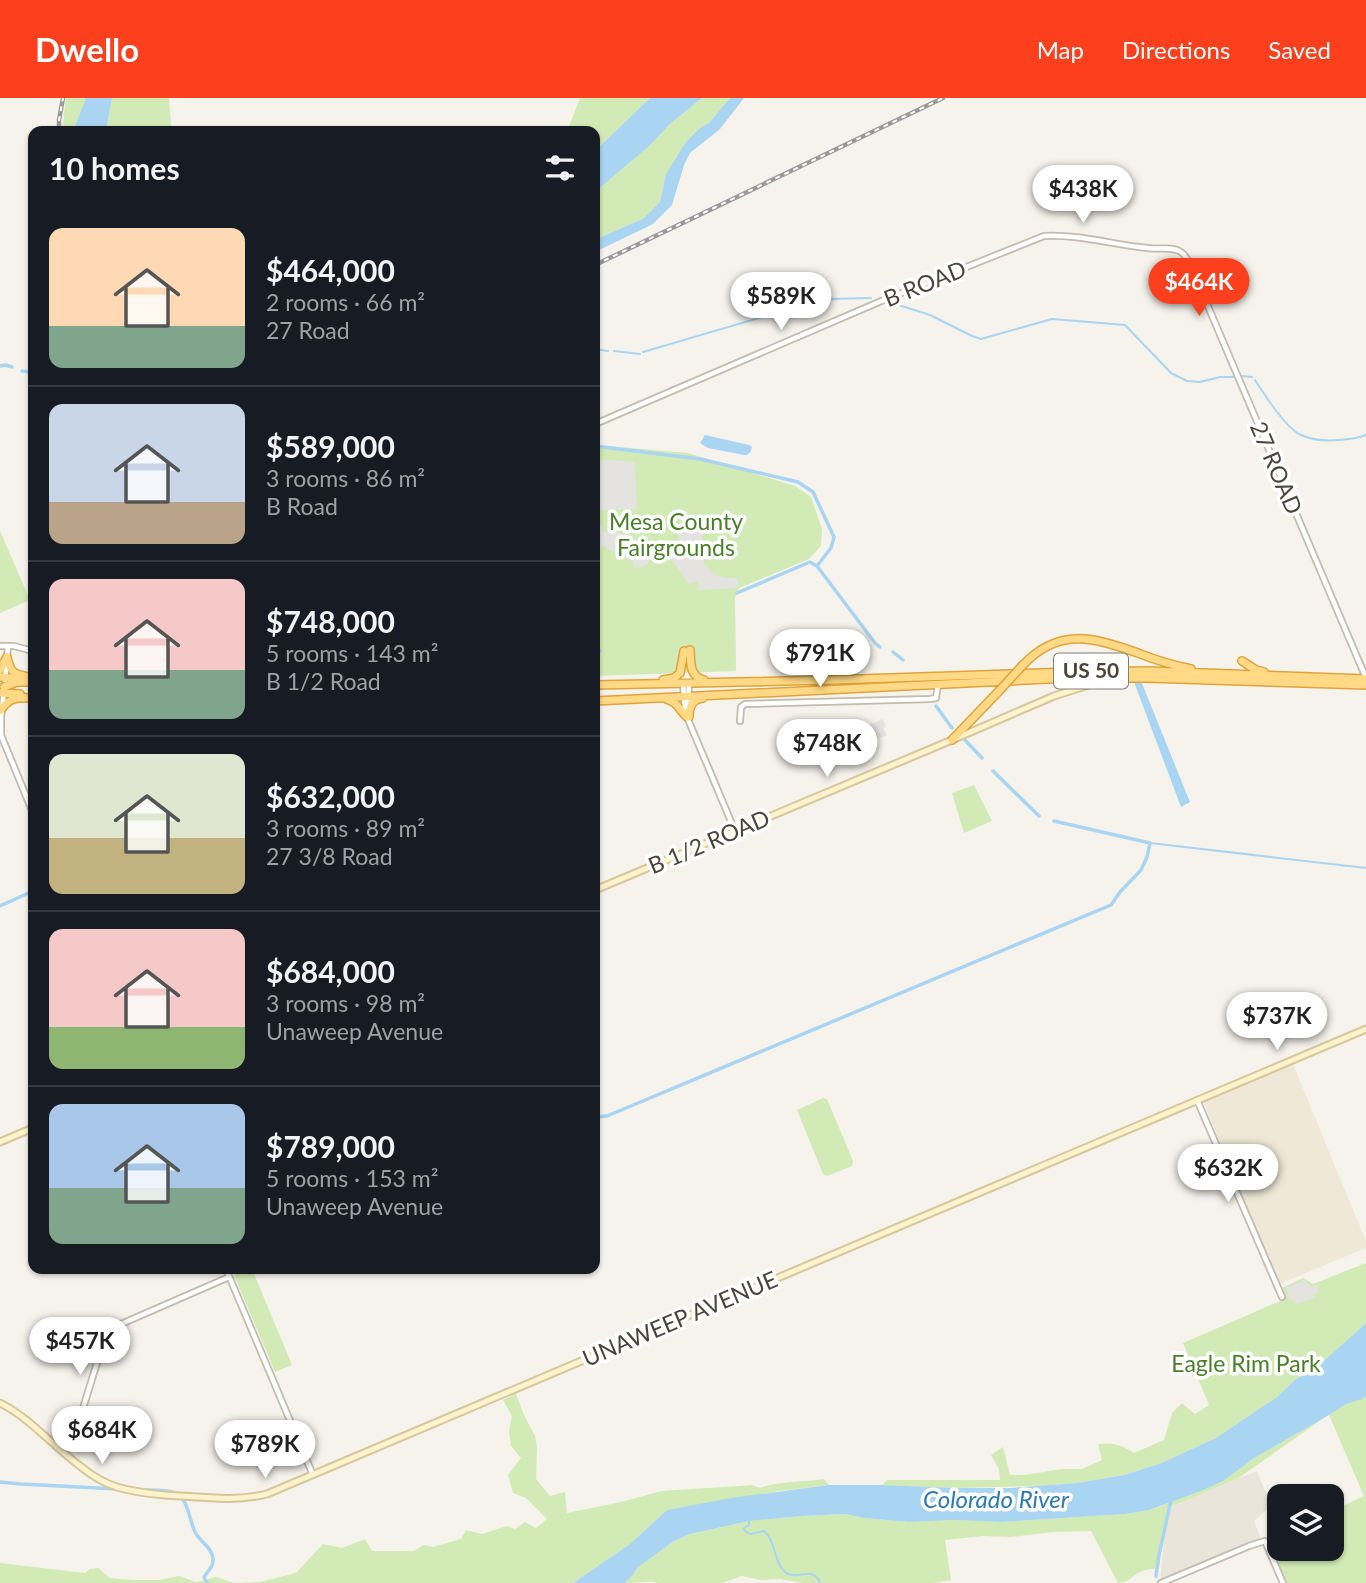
<!DOCTYPE html>
<html lang="en">
<head>
<meta charset="utf-8">
<style>
  body { margin:0; font-family:Lato,sans-serif; background:#242831; color:#f1f3f6; height:100vh; display:flex; flex-direction:column; font-size:26px; white-space:nowrap }
  * { box-sizing:border-box; margin:0 }
  p { font-size:23px; color:#9ea1a6 }
  .icon { flex:none; width:38px; height:38px; fill:none; stroke:currentColor; stroke-width:2; stroke-linecap:round; stroke-linejoin:round }
  .map { position:relative; flex:1; overflow:hidden }
  .details { position:absolute; left:28px; top:28px; width:572px; height:1148px; display:flex; flex-direction:column; background:#171b24; border-radius:14px; box-shadow:0 2px 5px #0004 }
  .details>* { flex:none }
  .buttons { position:absolute; left:1267px; top:1386px; display:grid; gap:14px }
  .buttons a { display:grid; place-items:center; width:77px; height:77px; border-radius:14px; background:#171b24; box-shadow:0 2px 5px #0004; font-size:35px }
  .price { position:absolute; translate:-50% -60px; padding:0 16px; border-radius:24px; background:#fff; color:#222; font-size:23px; line-height:46px; filter:drop-shadow(0 2px 4px #0008) }
  .price::after { content:''; position:absolute; left:50%; top:42px; width:21px; height:16px; margin-left:-10px; background:inherit; clip-path:polygon(0 0,100% 0,50% 100%) }
  .price.active { background:#fc3f1d; color:#fff }
  ul { padding:0; list-style:none }
  li { display:flex; align-items:center; gap:21px; height:175px; padding:0 21px }
  li+li { border-top:2px solid #363941 }
  li span { display:grid; place-items:center; flex:none; width:196px; height:140px; border-radius:14px; color:#555 }
  li>.icon { margin-inline-start:auto }
  span .icon { width:84px; height:84px; fill:#fffc; stroke-width:1 }
  li b { font-size:30px }
  h2 { display:flex; justify-content:space-between; align-items:center; height:84px; padding:0 21px; font-size:30px }
  header { display:flex; align-items:center; gap:42px; box-sizing:border-box; height:98px; padding:0 35px; background:#fc3f1d; color:#fff }
  header strong { font-size:33px }
  nav { display:flex; gap:38px; margin-inline-start:auto; font-size:24px }
  .map>svg:first-child { display:block }
  .residential { fill:#eae5da }
  .education { fill:#efe8d6 }
  .green { fill:#d2eab5 }
  .parking { fill:#e5e3e0 }
  .water { fill:#a9d4f2 }
  .lines { fill:none; stroke-linecap:round; stroke-linejoin:round }
  .stream { stroke:#a9d4f2; stroke-width:2 }
  .canal { stroke:#a9d4f2; stroke-width:3.5 }
  .tertiary-casing { stroke:#c2bbae; stroke-width:8 }
  .secondary-casing { stroke:#d6c79b; stroke-width:9 }
  .trunk-casing { stroke:#e0a43c; stroke-width:10 }
  .tertiary { stroke:#fff; stroke-width:4.5 }
  .secondary { stroke:#fff3cd; stroke-width:5 }
  .trunk { stroke:#ffd985; stroke-width:7 }
  .rail-casing { stroke:#9a9a9a; stroke-width:4.5 }
  .rail { stroke:#fff; stroke-width:2; stroke-dasharray:5; stroke-linecap:butt }
  .trunk-bridge-casing { stroke:#e0a43c; stroke-width:10; stroke-linecap:butt }
  .trunk-bridge { stroke:#ffd985; stroke-width:7 }
  .labels { text-anchor:middle; stroke-width:7; stroke-linejoin:round; paint-order:stroke }
  .shield { fill:#fff; stroke:#817c74; stroke-width:2 }
  .shield-label { font-size:21px; font-weight:bold; fill:#4b4439 }
  .street-label { font-size:23px; fill:#4b4439; stroke:#fff }
  .park-label { font-size:23px; fill:#4a7f2a; stroke:#fff }
  .water-label { font-size:24px; font-style:italic; fill:#2e7ab2; stroke:#fff }
</style>
</head>
<body>
<header>
<strong>Dwello</strong>
<nav><a>Map</a><a>Directions</a><a>Saved</a></nav>
</header>
<div class="map">
<svg width="1366" height="1485" viewBox="0 0 1366 1485">
  <rect width="100%" height="100%" fill="#f6f3ec"/>
  <path class="residential" d="M1257,1373L1271,1408L1254,1423L1261,1441L1160,1484L1167,1410Z"/>
  <path class="education" d="M1293,966L1366,1143V1150L1279,1186L1203,1003Z"/>
  <path class="green" d="M66,0H86L76,25L75,33H62Z
    M112,0H169L171,27L173,33H106Z
    M580,0H650L595,53V33H567Z
    M702,0H730L709,25L700,30L666,76L660,104L644,120L595,142V94L648,49L670,26Z
    M595,347L688,355L795,388L811,399L822,431L821,448L809,461L739,490L735,500L736,573L595,578Z
    M0,433L30,502L0,515Z
    M974,687L992,723L964,735L952,695Z
    M823,1000L827,1001L853,1063L852,1068L827,1078L823,1076L797,1012Z
    M1366,1165V1225L1316,1270L1296,1281L1277,1299L1216,1340L1159,1366L1124,1377L1077,1385L1037,1388L955,1390L882,1387L887,1382H1000L999,1371L991,1357L1003,1349L1010,1377H1025L1062,1371H1082L1102,1362L1098,1346C1112,1344 1123,1347 1134,1355L1164,1342L1172,1315L1182,1305L1195,1316L1209,1307L1183,1245L1285,1201L1282,1190L1303,1180L1313,1186Z
    M248,1171H252L292,1267L275,1274L234,1177Z
    M1366,1291V1485H1286L1267,1440L1279,1436V1451H1332V1413L1364,1398L1329,1317Z
    M516,1296L524,1317L535,1338L537,1349L536,1381L550,1398L565,1394L567,1415L621,1404L662,1393L739,1388L752,1387L760,1390C778,1383 804,1384 824,1381L829,1387L780,1393L667,1412L630,1446L573,1485H236L260,1484L296,1475L323,1446L342,1450L365,1441L372,1453H414L424,1447L433,1449L461,1441L466,1432L482,1436L507,1428L515,1431L525,1424L536,1430L547,1421L526,1400L513,1395L508,1377L521,1360L511,1348L509,1334L512,1318L503,1302Z
    M1324,1320L1237,1381L1167,1410L1159,1470C1154,1471 1145,1471 1140,1474C1130,1479 1132,1483 1118,1485L1091,1433L1052,1434L1011,1439L984,1438L945,1442L951,1482L934,1485H803L780,1481L761,1482L742,1478L722,1485H660C650,1482 636,1485 625,1485L633,1477L637,1470L674,1443L690,1436L749,1423L802,1418L845,1416L864,1420L909,1424L954,1422L1002,1424L1125,1416L1149,1412L1161,1408L1222,1383L1254,1360Z
    M0,1465L85,1475L90,1471L98,1470L110,1480L133,1482H159L179,1478L196,1484L216,1479L234,1485H0Z"/>
  <path class="parking" d="M595,361L635,364L637,411L595,412Z
    M598,427H602V432L603,434H608V432L619,434L629,437L628,441L630,438L638,443L648,453L646,454L649,458L648,466L643,469L634,470L633,462L630,463L624,457L625,454L622,456L607,451V448H603L601,451H595V434L598,432Z
    M684,431H704L701,455L705,466L710,473L717,477L727,480H738V490L696,492L700,488L696,483L690,486L688,485L670,459L668,454L669,447L680,441L677,435Z
    M883,621L886,629L883,630L887,637L854,651L851,644L847,645L844,637Z
    M1304,1182L1312,1189L1316,1187L1319,1194L1314,1196L1315,1199L1296,1207L1295,1204L1287,1199L1288,1195L1286,1190Z"/>
  <path class="water" d="M86,0H112L106,33H75L76,25Z
    M650,0H702L670,26L648,49L595,94V53Z
    M730,0H744L720,31L690,55L684,67L672,107L653,126L595,154V142L644,120L660,104L666,76L686,44L700,30L709,25Z
    M705,337L749,347L752,349L751,353L747,357H744L708,350L700,345Z
    M1141,583L1190,704L1181,709L1134,584Z
    M1366,1225V1298L1362,1301L1346,1306L1324,1320L1254,1360L1223,1383L1198,1394L1149,1412L1125,1416L1002,1424L954,1422L909,1424L864,1420L845,1416L802,1418L749,1423L690,1436L674,1443L637,1470L633,1477L625,1485H573L630,1446L667,1412L731,1400L829,1387H882L955,1390H1011L1077,1385L1124,1377L1159,1366L1216,1340L1277,1299L1296,1281L1316,1270Z"/>
  <g class="lines">
    <path class="stream" d="M889,204L930,217L972,238L981,241L1052,221L1125,227L1171,275L1187,283L1200,284L1220,279H1234
      M595,251L608,253
      M614,253L640,256
      M643,254L817,203L831,201L871,200
      M1241,278L1252,279
      M1255,282C1264,296 1286,331 1301,337C1312,342 1327,343 1339,342C1349,341 1357,341 1366,337
      M1150,745L1366,770
      M749,1422V1427L744,1430L745,1433L750,1436L764,1433C776,1443 773,1463 785,1474C797,1484 813,1466 820,1485"/>
    <path class="canal" d="M0,268L5,267L12,269
      M22,273L29,274L33,272
      M595,348L700,361L798,384L813,394L834,439L831,450L817,468
      M737,495L810,464L817,468L875,545L880,549
      M595,554L600,553
      M893,554L903,562
      M936,608L952,630
      M965,642L982,660
      M993,673L1039,718
      M0,808L33,793
      M595,1019L607,1018L1111,807L1120,794L1141,772L1147,759L1150,745L1054,723
      M0,1384L21,1386L117,1391
      M138,1392C150,1392 165,1391 176,1395C187,1399 190,1424 195,1434C199,1443 212,1449 213,1460C214,1468 208,1473 204,1479L207,1485
      M1156,1478L1159,1457L1171,1402"/>
    <g class="tertiary-casing">
      <path id="tertiary" d="M595,326L879,204L1044,138C1079,136 1114,147 1148,150C1158,152 1172,148 1181,154C1187,158 1190,166 1193,173L1366,580
        M0,548H14L33,553
        M5,582L8,548
        M683,585L685,612L687,619L735,733
        M4,594L1,619V637L33,715
        M688,609L689,585
        M740,623L741,609L745,606L930,601L936,600L938,586
        M1197,1002L1282,1199
        M226,1171L313,1377
        M61,1352L70,1342L76,1333L104,1242L112,1230L229,1179
        M1161,1485L1249,1448L1265,1443L1283,1485"/>
    </g>
    <g class="secondary-casing">
      <path id="secondary" d="M595,792L952,642L1054,598L1095,585
        M0,1044L33,1030
        M0,1305C30,1320 53,1348 80,1368C91,1377 103,1385 117,1389C138,1395 159,1397 181,1398C210,1400 238,1403 267,1396L1366,931"/>
    </g>
    <g class="trunk-casing">
      <path id="trunk" d="M690,552C691,565 689,578 704,582
        M7,559C11,578 16,576 33,580
        M1242,563L1256,572L1264,574
        M1022,568C1058,529 1093,539 1138,555C1155,562 1173,567 1191,571
        M0,572L7,559
        M0,579L20,581
        M663,582L674,580L680,575L684,553
        M595,587L830,582L1069,574L1147,573L1366,581
        M4,589L17,584H33
        M0,595L20,596
        M666,601C679,605 678,611 687,619
        M595,603L1069,580H1148L1366,587
        M1,612C9,599 19,599 33,600
        M689,619C689,609 692,601 703,600
        M952,642L999,593"/>
    </g>
    <use href="#tertiary" class="tertiary"/>
    <use href="#secondary" class="secondary"/>
    <use href="#trunk" class="trunk"/>
    <g class="rail-casing">
      <path id="rail" d="M59,33V22L63,0
        M595,167L943,0"/>
    </g>
    <use href="#rail" class="rail"/>
    <g class="trunk-bridge-casing">
      <path id="trunk-bridge" d="M999,593L1022,568"/>
    </g>
    <use href="#trunk-bridge" class="trunk-bridge"/>
  </g>
  <g class="labels">
    <rect class="shield" x="1054" y="555.5" width="74" height="35" rx="5"/>
    <g class="shield-label">
      <text x="1091" y="580">US 50</text>
    </g>
    <g class="street-label">
      <text transform="translate(925 186) rotate(-22)" y="8">B ROAD</text>
      <text transform="translate(1276 370) rotate(67)" y="8">27 ROAD</text>
      <text transform="translate(709 744) rotate(-23)" y="8">B 1/2 ROAD</text>
      <text transform="translate(680 1221) rotate(-23)" y="8">UNAWEEP AVENUE</text>
    </g>
    <g class="park-label">
      <text x="676" y="432">Mesa County<tspan x="676" dy="26">Fairgrounds</tspan></text>
      <text x="1246" y="1274">Eagle Rim Park</text>
    </g>
    <g class="water-label">
      <text x="996" y="1410">Colorado River</text>
    </g>
  </g>
</svg>
<div class="buttons">
<a><svg class="icon" aria-label="layers" viewBox="0 0 24 24"><path d="M12 4l9 5-9 5-9-5zM3 14l9 5 9-5"/></svg></a>
</div>
<b class="price" style="left:1083px;top:127px">$438K</b>
<b class="price active" style="left:1199px;top:220px">$464K</b>
<b class="price" style="left:781px;top:234px">$589K</b>
<b class="price" style="left:820px;top:591px">$791K</b>
<b class="price" style="left:827px;top:681px">$748K</b>
<b class="price" style="left:1277px;top:954px">$737K</b>
<b class="price" style="left:1228px;top:1106px">$632K</b>
<b class="price" style="left:80px;top:1279px">$457K</b>
<b class="price" style="left:102px;top:1368px">$684K</b>
<b class="price" style="left:265px;top:1382px">$789K</b>
<section class="details">
<h2>10 homes<svg class="icon" aria-label="filters" viewBox="0 0 24 24"><path d="M4 7h16M4 17h16"/><circle cx="9" cy="7" r="2"/><circle cx="15" cy="17" r="2"/></svg></h2>
<ul>
<li><span style="background:linear-gradient(#ffd9b3 70%,#7fa58c 0)"><svg class="icon" aria-label="home" viewBox="0 0 24 24"><path d="M3 11l9-7 9 7M6 9v11h12V9"/></svg></span><div><b>$464,000</b><p>2 rooms · 66 m²</p><p>27 Road</p></div></li>
<li><span style="background:linear-gradient(#c9d6e8 70%,#b9a48a 0)"><svg class="icon" aria-label="home" viewBox="0 0 24 24"><path d="M3 11l9-7 9 7M6 9v11h12V9"/></svg></span><div><b>$589,000</b><p>3 rooms · 86 m²</p><p>B Road</p></div></li>
<li><span style="background:linear-gradient(#f6c9c9 65%,#7fa58c 0)"><svg class="icon" aria-label="home" viewBox="0 0 24 24"><path d="M3 11l9-7 9 7M6 9v11h12V9"/></svg></span><div><b>$748,000</b><p>5 rooms · 143 m²</p><p>B 1/2 Road</p></div></li>
<li><span style="background:linear-gradient(#dfe7d0 60%,#c2b280 0)"><svg class="icon" aria-label="home" viewBox="0 0 24 24"><path d="M3 11l9-7 9 7M6 9v11h12V9"/></svg></span><div><b>$632,000</b><p>3 rooms · 89 m²</p><p>27 3/8 Road</p></div></li>
<li><span style="background:linear-gradient(#f6c9c9 70%,#8fb573 0)"><svg class="icon" aria-label="home" viewBox="0 0 24 24"><path d="M3 11l9-7 9 7M6 9v11h12V9"/></svg></span><div><b>$684,000</b><p>3 rooms · 98 m²</p><p>Unaweep Avenue</p></div></li>
<li><span style="background:linear-gradient(#a9c7e8 60%,#7fa58c 0)"><svg class="icon" aria-label="home" viewBox="0 0 24 24"><path d="M3 11l9-7 9 7M6 9v11h12V9"/></svg></span><div><b>$789,000</b><p>5 rooms · 153 m²</p><p>Unaweep Avenue</p></div></li>
</ul>
</section>
</div>
</body>
</html>
